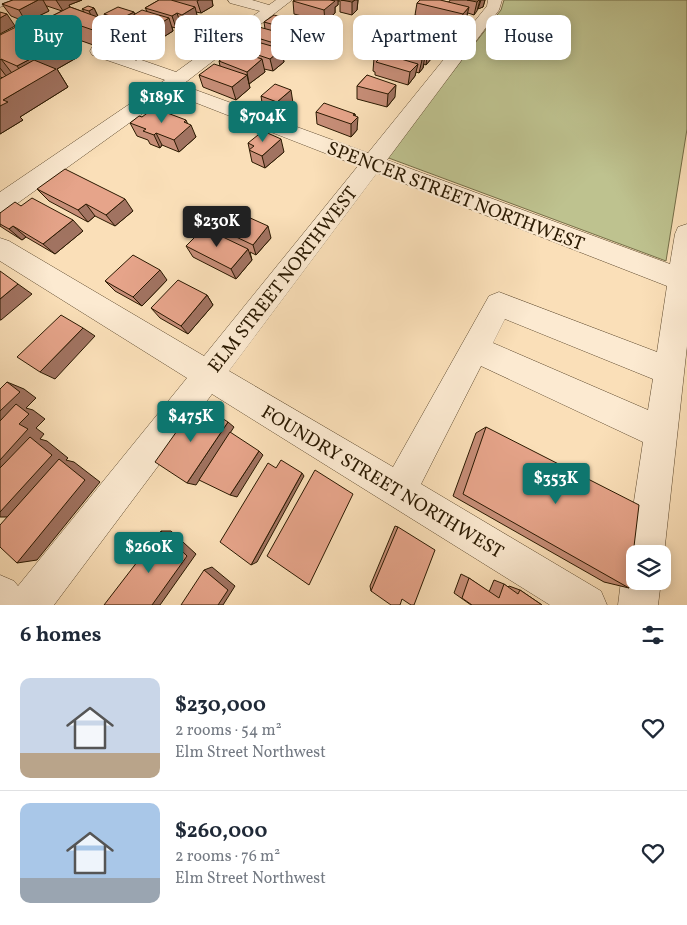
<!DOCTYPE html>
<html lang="en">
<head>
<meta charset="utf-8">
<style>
  body { margin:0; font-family:Vollkorn,serif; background:#f6f6f7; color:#1f2937; height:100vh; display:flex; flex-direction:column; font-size:19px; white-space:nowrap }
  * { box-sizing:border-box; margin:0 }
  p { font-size:16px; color:#747a83 }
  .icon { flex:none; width:28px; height:28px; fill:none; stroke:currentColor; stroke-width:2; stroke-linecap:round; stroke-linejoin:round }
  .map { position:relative; height:605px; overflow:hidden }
  .drawer { display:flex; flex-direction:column; background:#fff; flex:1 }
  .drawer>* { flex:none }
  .guide { position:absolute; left:15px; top:15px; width:658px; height:45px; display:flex; gap:10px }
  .fabs { position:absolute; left:626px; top:545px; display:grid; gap:10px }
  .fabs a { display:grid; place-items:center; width:45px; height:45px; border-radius:10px; background:#fff; box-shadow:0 2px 12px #0003; font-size:25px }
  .price { position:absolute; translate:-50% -42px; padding:0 11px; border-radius:5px; background:#0f766e; color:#fff; font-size:16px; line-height:32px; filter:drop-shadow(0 1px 2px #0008) }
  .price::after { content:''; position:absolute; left:50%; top:30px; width:15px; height:11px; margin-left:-8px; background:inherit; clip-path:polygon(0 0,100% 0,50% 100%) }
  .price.selected { background:#222; color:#fff }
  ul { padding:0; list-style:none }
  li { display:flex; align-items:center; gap:15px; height:125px; padding:0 20px }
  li+li { border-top:1px solid #e0e1e3 }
  li span { display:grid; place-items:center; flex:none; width:140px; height:100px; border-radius:10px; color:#555 }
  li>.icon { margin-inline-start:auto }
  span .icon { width:60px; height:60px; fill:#fffc; stroke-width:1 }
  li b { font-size:21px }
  h2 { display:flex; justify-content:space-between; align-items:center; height:60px; padding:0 20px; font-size:21px }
  .tag { padding:0 18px; border-radius:10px; background:#fff; box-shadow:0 2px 12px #0003; font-size:18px; line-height:45px }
  .tag.selected { background:#0f766e; color:#fff }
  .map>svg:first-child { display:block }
  .green { fill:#bec28f; stroke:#746e48 }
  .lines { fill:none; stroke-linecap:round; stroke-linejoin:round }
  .minor-casing { stroke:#5e4a2f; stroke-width:1 }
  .minor { fill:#fcead1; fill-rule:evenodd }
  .wall { fill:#c68d77; stroke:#2a1901 }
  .shaded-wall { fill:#a17361; stroke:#2a1901 }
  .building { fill:#e6a48a; stroke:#2a1901 }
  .labels { text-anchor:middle; stroke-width:4.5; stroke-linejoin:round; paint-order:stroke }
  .street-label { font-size:19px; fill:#2a1901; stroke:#fcead1 }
</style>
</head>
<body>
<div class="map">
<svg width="687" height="605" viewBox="0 0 687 605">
  <rect width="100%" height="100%" fill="#fadfb8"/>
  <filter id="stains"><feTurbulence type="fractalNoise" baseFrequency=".004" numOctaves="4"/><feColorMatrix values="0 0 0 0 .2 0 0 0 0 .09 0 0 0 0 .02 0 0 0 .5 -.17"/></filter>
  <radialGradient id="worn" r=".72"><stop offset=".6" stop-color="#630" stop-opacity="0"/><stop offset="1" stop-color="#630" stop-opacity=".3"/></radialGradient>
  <path class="green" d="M504,0H687V129L666,261L386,157L501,10Z"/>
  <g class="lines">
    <g class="minor-casing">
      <path id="minor" d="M0,0H15L13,3L0,7Z
        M228,0H252L269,5L276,0H292L182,85L368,153L487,6L488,0H502L499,10L387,160L670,264L675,234L678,227L687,224V346L664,554L662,558V554H635V581H661L658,605H618L621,581L627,567L631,566L626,554L643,442L481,366L421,484L601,591L607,605H550L212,394L54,605H0V575L14,581L18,586L187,378L0,261V238L9,241L204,356L358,166L171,93L8,210L0,213V192L165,80L92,55L90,51L92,47H104L176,72L260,11L230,3ZM377,173L667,286L657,352L499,292L489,296L393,467L229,371ZM505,319L653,379L648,410L493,343Z"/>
    </g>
    <use href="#minor" class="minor"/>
  </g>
  <path class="wall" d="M13,0H82L69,5L70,7L84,12L82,9L94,8L99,18L107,21L104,14H135L147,11L145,8L159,0H212L213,6L201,13L196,12L198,19L186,27L181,25L176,28L172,27L173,31L157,41L148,38L153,49L136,60L62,34L52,16L62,11L47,6H46L49,11L26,22L11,16L2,4Z
    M295,0H358L357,10L352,15L340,12V1H338V5L335,7V13L325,22L294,14L293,1Z
    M450,0H485L483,7L477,9L474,15L468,13L466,19L460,27L415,15L417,3L443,1L449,2Z
    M264,22L305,24L306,36L297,44L293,42V49L287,55L282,54L284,62L273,71L264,69L265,72L249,84L250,88L236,100L203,87L199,75L220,66L219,61L247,54L246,47L250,44L248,35L265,29Z
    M0,35L68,39L78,57L57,69L68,87L20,117L23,120L0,134V79L3,78L0,77Z
    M384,37L431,43L430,45L433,46L431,59L426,65L424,64L423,68L419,73L416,72L415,76L408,85L375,75V72L373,71L374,58L387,55L388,51L383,50Z
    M367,75L395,97L387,107L357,99V86Z
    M261,96L293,103L279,115L263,109Z
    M316,112L355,114L357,130L351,137L317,124Z
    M142,117L187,123L196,137L179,152L162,145L160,148L150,144L148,140L137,136L130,123Z
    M248,143L284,152L265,168L252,162Z
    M37,189L133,211L115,226L95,216L88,222L49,201Z
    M21,206L83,231L55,254L26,237L22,240L6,230L0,226V213Z
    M211,225L271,238L256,255L250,252L252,260L236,279L193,257L186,246L215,233Z
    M167,280L142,306L115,291L105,281Z
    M207,295L213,305L188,334L160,318L151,308Z
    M486,427L629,588L604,582L453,496L476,433Z
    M395,526L398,527L402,599L371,591L370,586Z
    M461,574L469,578L489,592L494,580L504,584L508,587L509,586L520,590L542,605H471L454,593Z"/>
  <path class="shaded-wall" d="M38,0H43L49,11L26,22L19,10Z
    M56,0H82L69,5L70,8L63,11Z
    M199,0H212L213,6L201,13L197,1Z
    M330,0H338V5L335,7V13L325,22L324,10Z
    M355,0H358L357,10L352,15V2Z
    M479,0H480L477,11L474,15L477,2Z
    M481,0H485L483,7L478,9Z
    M195,7L198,19L186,27L182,15Z
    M469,7L466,19L460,27L463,14Z
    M94,8L100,21L95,24L89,11Z
    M134,12L139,24L125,20L130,30L126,32L120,19Z
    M177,13L181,25L176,28L172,16Z
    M7,14L15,26L0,34V18Z
    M169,18L173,31L157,41L153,28Z
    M305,24L306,36L297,44L296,31Z
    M145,31L153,49L136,60L128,42Z
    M292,36L293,49L287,55L285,42Z
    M68,39L78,57L57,69L68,87L20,117L23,120L0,134V106L3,100L30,84L17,66Z
    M280,41L284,62L273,71L270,59L278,52L277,44Z
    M431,43L429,50L433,46L431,59L426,65L428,45Z
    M425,56L423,68L419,73L422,60Z
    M1,59L15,77L10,81L0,68V60Z
    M262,59L265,72L249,84L247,72Z
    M418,64L415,76L408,85L410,72Z
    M247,75L250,88L236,100L232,87Z
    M396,85L395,97L387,107L388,94Z
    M291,90L293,103L279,115L277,102Z
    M355,114V120L358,117L357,130L351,137V124L353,115Z
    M186,120L189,127L191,125L196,137L179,152L174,140L184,122Z
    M156,133L162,145L160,148L154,135Z
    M281,139L284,152L265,168L262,156Z
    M125,199L133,211L115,226L106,215Z
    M86,204L95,216L88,222L78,210Z
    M73,220L83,231L55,254L43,244Z
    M13,226L26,237L22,240L9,229Z
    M268,226L271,238L256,255L253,245Z
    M248,249L252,260L236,279L231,269Z
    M160,270L167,280L142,306L133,297Z
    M18,284L32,294L1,320H0V299Z
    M207,295L213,305L188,334L181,326Z
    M83,328L95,336L55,379L40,372Z
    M7,382L24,389L36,398L26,408L33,410L45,419L36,428L44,434L40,439L47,441L68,458L66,460L74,462L100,482L37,560L17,563L15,517H0V411Z
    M228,422L234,427L196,485L187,483Z
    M259,451L263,455L237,497L230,495Z
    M302,473L304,476L257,562L251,565Z
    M161,531H171L196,554L160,605H152Z
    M212,567L235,586L223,605H218L204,570Z"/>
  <path class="building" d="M13,0H38L19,10L2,4Z
    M159,0H171L195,7L182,15L177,13L172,16L145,8Z
    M295,0H330L335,1L324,10L293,1Z
    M341,0H355L352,2Z
    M420,0H440L469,7L463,14L417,3Z
    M467,0H479L477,2Z
    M88,6L94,8L89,11L82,9Z
    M70,7L125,27L128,25L145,31L128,42L52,16Z
    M118,7L134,12L120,19L104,14Z
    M142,10L169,18L153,28L125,20Z
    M0,12L7,14L0,18Z
    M274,15L305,24L296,31L264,22Z
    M24,23L68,39L17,66L1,59L0,60V35Z
    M259,27L292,36L285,42L280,41L277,44L248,35Z
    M389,32L431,43L428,45L433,46L428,52L384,37Z
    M254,41L282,49L270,59L246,51L249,49L246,47Z
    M397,45L421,51L419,54L425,56L422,60L388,51L390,48H393Z
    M233,50L262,59L247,72L219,61Z
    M384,54L418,64L410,72L376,62L378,60L374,58L377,55L381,57Z
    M34,60L56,69L3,100L8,102L0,106V79Z
    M214,64L247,75L232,87L199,75Z
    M367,75L396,85L388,94L357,86Z
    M275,84L291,90L277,102L261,96Z
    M324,103L355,114L353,115L358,117L351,124L316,112Z
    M154,108L186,120L184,122L191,125L174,140L156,133L154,135L143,131L146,129L130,123L139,116L142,117Z
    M263,131L281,139L262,156L249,150L254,146L248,143Z
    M65,169L125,199L106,215L86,204L78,210L37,189Z
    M32,198L73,220L43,244L13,226L9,229L0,224V213L15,202L21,206Z
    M228,208L268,226L253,245L211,225Z
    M204,228L248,249L231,269L186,246Z
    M133,255L160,270L133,297L105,281Z
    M0,271L18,284L0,299Z
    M178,280L207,295L181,326L151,308Z
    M61,315L83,328L40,372L17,357Z
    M7,382L20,392L0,411V389Z
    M16,404L29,414L19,424L28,429L0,460V421Z
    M194,407L203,412L206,408L228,422L187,483L155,462Z
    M486,427L639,505L629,588L463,494Z
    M230,432L259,451L230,495L199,480Z
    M30,437L52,455L0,512V468Z
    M59,459L85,480L17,563L0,547V525Z
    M281,460L302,473L251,565L220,542L268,463L276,468Z
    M315,470L353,494L309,585L267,556Z
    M398,527L435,550L414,605H411L402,599L400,605H391L371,591Z
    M161,531L187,556L152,605H104Z
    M204,570L228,590L218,605H181Z
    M469,578L499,598L504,584L518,594L520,590L542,605H472L462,598Z"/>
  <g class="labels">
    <g class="street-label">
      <text transform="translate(456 195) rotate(21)" y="7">SPENCER STREET NORTHWEST</text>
      <text transform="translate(282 279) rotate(-52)" y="7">ELM STREET NORTHWEST</text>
      <text transform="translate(383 481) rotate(31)" y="7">FOUNDRY STREET NORTHWEST</text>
    </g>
  </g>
  <rect width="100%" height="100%" filter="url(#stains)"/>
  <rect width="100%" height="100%" fill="url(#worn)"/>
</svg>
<div class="fabs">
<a><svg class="icon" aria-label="layers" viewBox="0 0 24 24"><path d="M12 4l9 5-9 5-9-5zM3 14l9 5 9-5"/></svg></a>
</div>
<b class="price" style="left:162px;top:124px">$189K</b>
<b class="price" style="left:263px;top:143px">$704K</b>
<b class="price selected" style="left:217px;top:248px">$230K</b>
<b class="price" style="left:191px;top:443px">$475K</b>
<b class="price" style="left:556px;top:505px">$353K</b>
<b class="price" style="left:149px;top:574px">$260K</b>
<div class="guide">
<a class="tag selected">Buy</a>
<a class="tag">Rent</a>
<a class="tag">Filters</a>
<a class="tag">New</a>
<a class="tag">Apartment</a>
<a class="tag">House</a>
</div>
</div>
<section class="drawer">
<h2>6 homes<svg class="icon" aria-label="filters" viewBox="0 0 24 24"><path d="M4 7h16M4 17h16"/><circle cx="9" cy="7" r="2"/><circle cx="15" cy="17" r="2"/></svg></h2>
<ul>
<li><span style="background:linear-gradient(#c9d6e8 75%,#b9a48a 0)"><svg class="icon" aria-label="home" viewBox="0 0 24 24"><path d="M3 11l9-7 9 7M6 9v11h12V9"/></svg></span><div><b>$230,000</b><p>2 rooms · 54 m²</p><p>Elm Street Northwest</p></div><svg class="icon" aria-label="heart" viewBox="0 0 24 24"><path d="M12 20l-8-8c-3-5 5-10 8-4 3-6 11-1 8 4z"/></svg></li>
<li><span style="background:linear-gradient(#a9c7e8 75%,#9aa5b1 0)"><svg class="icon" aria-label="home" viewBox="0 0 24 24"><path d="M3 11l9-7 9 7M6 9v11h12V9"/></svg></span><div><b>$260,000</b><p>2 rooms · 76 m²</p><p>Elm Street Northwest</p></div><svg class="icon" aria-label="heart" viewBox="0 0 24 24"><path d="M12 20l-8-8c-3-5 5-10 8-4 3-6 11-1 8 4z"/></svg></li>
</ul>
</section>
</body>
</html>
